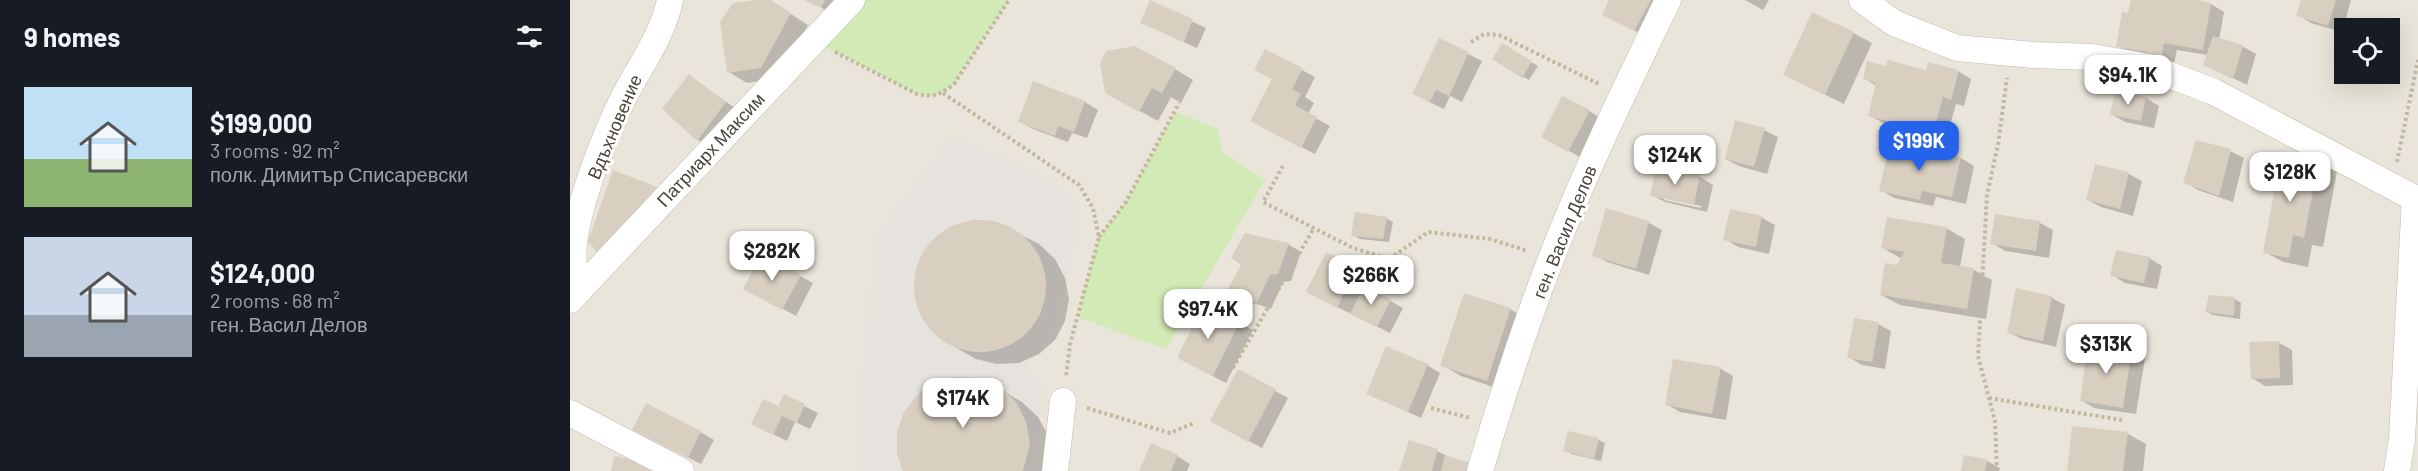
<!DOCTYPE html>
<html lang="en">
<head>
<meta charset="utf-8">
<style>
  body { margin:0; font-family:Barlow,sans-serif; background:#20242c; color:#f1f3f6; height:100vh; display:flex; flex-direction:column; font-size:22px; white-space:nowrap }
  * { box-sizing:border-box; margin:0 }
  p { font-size:20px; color:#9ea1a6 }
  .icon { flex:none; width:33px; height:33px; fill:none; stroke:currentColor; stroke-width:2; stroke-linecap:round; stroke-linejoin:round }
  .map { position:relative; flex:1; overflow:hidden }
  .details { display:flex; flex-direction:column; background:#171b24; width:570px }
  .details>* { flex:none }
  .controls { position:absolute; left:1764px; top:18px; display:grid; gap:12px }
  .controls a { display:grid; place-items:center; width:66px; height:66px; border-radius:0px; background:#171b24; box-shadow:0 6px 24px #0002; font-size:30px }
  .price { position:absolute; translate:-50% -51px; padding:0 14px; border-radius:12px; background:#fff; color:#222; font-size:20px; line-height:39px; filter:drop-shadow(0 2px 3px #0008) }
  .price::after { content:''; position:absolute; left:50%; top:36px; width:18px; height:14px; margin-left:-9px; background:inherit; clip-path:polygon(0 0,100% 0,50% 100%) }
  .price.current { background:#2563eb; color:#fff }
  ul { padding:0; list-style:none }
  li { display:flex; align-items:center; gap:18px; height:150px; padding:0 24px }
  li span { display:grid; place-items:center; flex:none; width:168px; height:120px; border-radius:0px; color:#555 }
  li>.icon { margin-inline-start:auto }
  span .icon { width:72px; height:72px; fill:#fffc; stroke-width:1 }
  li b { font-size:26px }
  h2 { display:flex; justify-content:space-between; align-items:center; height:72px; padding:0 24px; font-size:26px }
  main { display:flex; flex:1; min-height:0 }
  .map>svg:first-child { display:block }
  .residential { fill:#eae5da; fill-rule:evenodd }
  .industrial { fill:#e6e2dd }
  .green { fill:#d2eab5 }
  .shadow { fill:#0003; fill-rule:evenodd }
  .building { fill:#d8cfc1 }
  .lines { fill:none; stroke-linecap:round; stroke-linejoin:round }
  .minor-casing { stroke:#c2bbae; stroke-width:27 }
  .path { stroke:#c4b79f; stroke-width:4; stroke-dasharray:3 3; stroke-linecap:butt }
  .minor { stroke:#fff; stroke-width:26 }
  .labels { text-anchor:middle; stroke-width:6; stroke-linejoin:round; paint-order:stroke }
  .street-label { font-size:18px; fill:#4b4439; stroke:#fff }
</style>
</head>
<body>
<main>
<section class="details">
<h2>9 homes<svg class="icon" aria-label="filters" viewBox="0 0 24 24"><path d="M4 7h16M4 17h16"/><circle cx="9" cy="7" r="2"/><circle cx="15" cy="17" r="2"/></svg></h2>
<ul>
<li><span style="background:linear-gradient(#bfe0f5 60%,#8fb573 0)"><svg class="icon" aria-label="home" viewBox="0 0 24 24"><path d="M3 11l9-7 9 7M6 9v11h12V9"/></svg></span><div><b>$199,000</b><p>3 rooms · 92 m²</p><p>полк. Димитър Списаревски</p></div></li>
<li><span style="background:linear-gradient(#c9d6e8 65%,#9aa5b1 0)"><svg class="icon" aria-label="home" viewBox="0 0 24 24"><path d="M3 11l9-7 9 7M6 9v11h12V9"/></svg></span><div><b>$124,000</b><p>2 rooms · 68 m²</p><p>ген. Васил Делов</p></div></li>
</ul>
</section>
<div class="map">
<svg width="1848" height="471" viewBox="0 0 1848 471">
  <rect width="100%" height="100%" fill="#f6f3ec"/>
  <path class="residential" d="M0,0H1848V471H0ZM1774,28H1820V74H1774Z"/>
  <path class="industrial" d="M382,134L491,187L504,201L509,222L483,340L455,361L472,389L467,471H292L287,436L306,238Z"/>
  <path class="green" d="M284,0H439L384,84C371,94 364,98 347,94L244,41Z
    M605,112L648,129L652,152L695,180L596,349L507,317L529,237L556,202Z"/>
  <path class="shadow" d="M199,0L238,25L209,78L177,83L159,72Z
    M235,0H279L270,17Z
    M1041,0H1098L1078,38L1047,21Z
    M1175,0H1199L1193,10Z
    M1562,0H1618L1641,4L1654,12L1649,40L1672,46L1686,54L1677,85L1634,64L1638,55L1607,50L1604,64L1561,53L1548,46Z
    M1732,0H1781L1772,32L1741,23L1728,15Z
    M581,2L636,28L627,48L572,23Z
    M1283,33L1302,43L1274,104L1215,75Z
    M870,40L912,61L892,102L880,96L874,109L857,101Z
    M932,45L968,66L959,80L924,59Z
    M1317,68L1357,72L1388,71L1401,79L1394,106L1386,104L1376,140L1313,123L1299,115L1307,86L1295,79Z
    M605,69L623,80L611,103L601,97L588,121L536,92Z
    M732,70L745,77L735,97L744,103L738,114L760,126L745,154L695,128Z
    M119,76L168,110L141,147L128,140L94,109Z
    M464,83L515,102L528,110L517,138L502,133L498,142L463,129L450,122Z
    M1546,92L1576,98L1589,106L1584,128L1555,122L1541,114Z
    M1019,111L1032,119L1012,158L986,144Z
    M1194,130L1208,137L1197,174L1169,166L1156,159Z
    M1660,151L1674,158L1663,202L1628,190L1615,182Z
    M1391,158L1404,166L1396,204L1366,197L1363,206L1324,198L1311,190Z
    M1748,160L1767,171L1753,247L1742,245L1738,267L1713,262L1695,252Z
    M1527,165L1559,174L1572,181L1563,216L1531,207L1518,200Z
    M1087,167L1130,177L1143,185L1137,212L1095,202L1081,195ZM1094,197L1131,206V208L1094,200Z
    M1037,210L1079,223L1092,230L1079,275L1037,262L1024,255Z
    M1161,211L1192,218L1205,225L1199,254L1168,247L1155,239Z
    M1426,215L1470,223L1483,230L1479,258L1435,251L1422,243Z
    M816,218L823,222L819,242L790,239L783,235Z
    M405,220L426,222L469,244L485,259L495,278L499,299L495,321L485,340L469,354L449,363L427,364L406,359L383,346L366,333L353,316L346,296V275L353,255L366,238L384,226Z
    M1376,228L1395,239L1390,267L1404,270L1422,280L1416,319L1330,305L1311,295L1332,259L1313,248Z
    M718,244L731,252L721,281L713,282L701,309L684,303L680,310L655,297Z
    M757,254L799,276L794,286L833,308L820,333L751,299Z
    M1579,258L1592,266L1587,289L1555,283L1542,275Z
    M230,276L243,283L226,316L175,288Z
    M1448,290L1482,298L1495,305L1486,347L1452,339L1438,332Z
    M1640,296L1665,299L1671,303L1670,319L1643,315L1637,312Z
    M635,305L683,330L656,383L622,365Z
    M940,309L958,320L935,391L891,376L872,365Z
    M1308,324L1321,331L1315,369L1292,365L1279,357Z
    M1709,343L1722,350L1723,385L1695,386L1682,378Z
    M1562,350L1575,358L1566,414L1524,408L1511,400Z
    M857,365L870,373L851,418L797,393Z
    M1150,368L1163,376L1156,420L1110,412L1096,404Z
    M669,371L718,398L692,448L655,428Z
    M429,389L452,402L468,417L478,435L479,471H334Z
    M214,396L248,413L240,429L225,422L217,441L182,424L209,408Z
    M1504,427L1558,434L1576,444L1573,471H1498Z
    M130,432L144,440L131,464L77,437Z
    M999,433L1029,440L1035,443L1031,461L1001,454L995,450Z
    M867,451L881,458L912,471H831Z
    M607,456L620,464L617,471H573Z
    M1396,457L1417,461L1430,468L1429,471H1393Z"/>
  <path class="building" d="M187,0H201L221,13L191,68L157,73L150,22L163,3Z
    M235,0H255L251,8Z
    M580,0L623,19L614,42L570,23Z
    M1039,0H1081L1064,31L1032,15Z
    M1561,0H1626L1641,3L1633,50L1594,43L1591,57L1577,55L1578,52L1546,47L1552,12L1558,13Z
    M1731,0H1766L1758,26L1726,16Z
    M1242,12L1284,32L1255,95L1213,75Z
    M1643,36L1673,45L1663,79L1633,65Z
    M869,38L899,52L879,96L866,90L860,102L842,94Z
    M932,43L962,61L952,78L922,59Z
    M565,46L606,68L592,93L582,88L569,112L535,93L530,64L536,51Z
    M695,49L733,68L722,89L731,94L725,105L747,117L731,148L680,121L702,79L684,70Z
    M1318,60L1356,70L1358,62L1389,70L1381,100L1373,97L1363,133L1298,116L1306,83L1293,79L1297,61L1316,66Z
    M119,74L156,102L127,141L92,109Z
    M463,81L515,101L504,132L488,126L485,136L448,122Z
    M1545,90L1576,97L1571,121L1540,115Z
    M992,96L1020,110L998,152L971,137Z
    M1165,120L1195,128L1184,167L1155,159Z
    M1626,140L1661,149L1649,196L1613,183Z
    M1320,141L1391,157L1382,197L1352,191L1350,200L1309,191Z
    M1711,152L1749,159L1734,238L1723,235L1719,258L1693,253Z
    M1525,164L1559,172L1550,209L1516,200Z
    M1086,166L1130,175L1124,205L1080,196Z
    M43,170L87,187L30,256L18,241Z
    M1036,208L1079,221L1066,269L1022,256Z
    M1160,209L1192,216L1186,247L1153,240Z
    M785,212L817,217L813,239L781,236Z
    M1425,214L1470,221L1466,251L1420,244Z
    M1317,217L1377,227L1371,263L1404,268L1397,309L1310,295L1315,263L1327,265L1334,252L1311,248Z
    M344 286a66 66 0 1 1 132 0a66 66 0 1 1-132 0Z
    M675,233L719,243L708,274L700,275L687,303L671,296L666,304L653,298L671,265L661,258Z
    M1546,250L1580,257L1574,283L1540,276Z
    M756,252L787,267L767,308L736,292Z
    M192,253L231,275L212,310L173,289Z
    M794,286L821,299L807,327L780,314Z
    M1446,288L1482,296L1473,341L1437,333Z
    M894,293L941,308L917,381L870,366Z
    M1639,295L1665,297L1664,316L1635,312Z
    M634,303L670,321L643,376L607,358Z
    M1284,318L1309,322L1302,362L1277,358Z
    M1709,341L1710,378L1681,379L1679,342Z
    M1518,342L1562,349L1553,408L1510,401Z
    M816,346L858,364L838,412L796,394Z
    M1103,359L1151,367L1142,414L1095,405Z
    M668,369L706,389L678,442L640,421Z
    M387,377L409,378L430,387L446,402L456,422L460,444L453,471H333L327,454V432L334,412L348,394L366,382Z
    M214,394L235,404L227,423L212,416L203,435L181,424L193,399L208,406Z
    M76,403L131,431L118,458L62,430Z
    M1502,426L1558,432L1553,471H1497Z
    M998,431L1029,438L1024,459L993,451Z
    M839,440L868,449L862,471H829Z
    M581,443L608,455L601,471H569Z
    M875,455L900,463L898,471H871Z
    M1394,455L1417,459L1415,471H1391Z
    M44,456L87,464L86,471H41Z"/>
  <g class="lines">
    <g class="minor-casing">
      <path id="minor" d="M1292,0L1324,23L1387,48L1463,55L1522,57L1579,67L1644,92L1848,200
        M6,294C5,278 2,259 4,243C9,202 35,133 55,95C71,64 93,35 100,0
        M0,300L282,0
        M0,413L111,471
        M485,471L493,401
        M910,471C931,400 954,328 981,259C1015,171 1057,85 1098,0
        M1827,471L1832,439L1845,198"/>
    </g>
    <path class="path" d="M901,42L914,34L929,35L1031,85
      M265,52L347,94C364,98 371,94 384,84L439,0
      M373,93L509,185L523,208L529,237L500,344L496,377
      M1827,162L1848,60
      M713,166L693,202L783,248L819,259L858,232L920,239L958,251
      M529,237L556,202L609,103
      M663,368L744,228
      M1419,398L1552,420
      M517,408L600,433L624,423
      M861,408L901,418
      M1427,471L1425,421L1408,356L1417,195L1428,145L1437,78"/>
    <use href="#minor" class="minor"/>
  </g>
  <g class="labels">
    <g class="street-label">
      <text transform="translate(45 127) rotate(-67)" y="6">Вдъхновение</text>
      <text transform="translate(141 150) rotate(-47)" y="6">Патриарх Максим</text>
      <text transform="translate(995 232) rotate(-68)" y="6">ген. Васил Делов</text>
    </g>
  </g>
</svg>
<div class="controls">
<a><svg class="icon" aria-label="locate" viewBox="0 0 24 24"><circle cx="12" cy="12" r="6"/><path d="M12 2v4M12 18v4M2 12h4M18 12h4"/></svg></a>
</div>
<b class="price" style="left:1558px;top:106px">$94.1K</b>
<b class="price current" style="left:1349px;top:172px">$199K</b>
<b class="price" style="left:1105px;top:186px">$124K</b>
<b class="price" style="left:1720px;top:203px">$128K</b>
<b class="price" style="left:202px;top:282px">$282K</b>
<b class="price" style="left:801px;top:306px">$266K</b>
<b class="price" style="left:638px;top:340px">$97.4K</b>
<b class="price" style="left:1536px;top:375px">$313K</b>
<b class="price" style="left:393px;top:429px">$174K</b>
</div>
</main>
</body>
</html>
